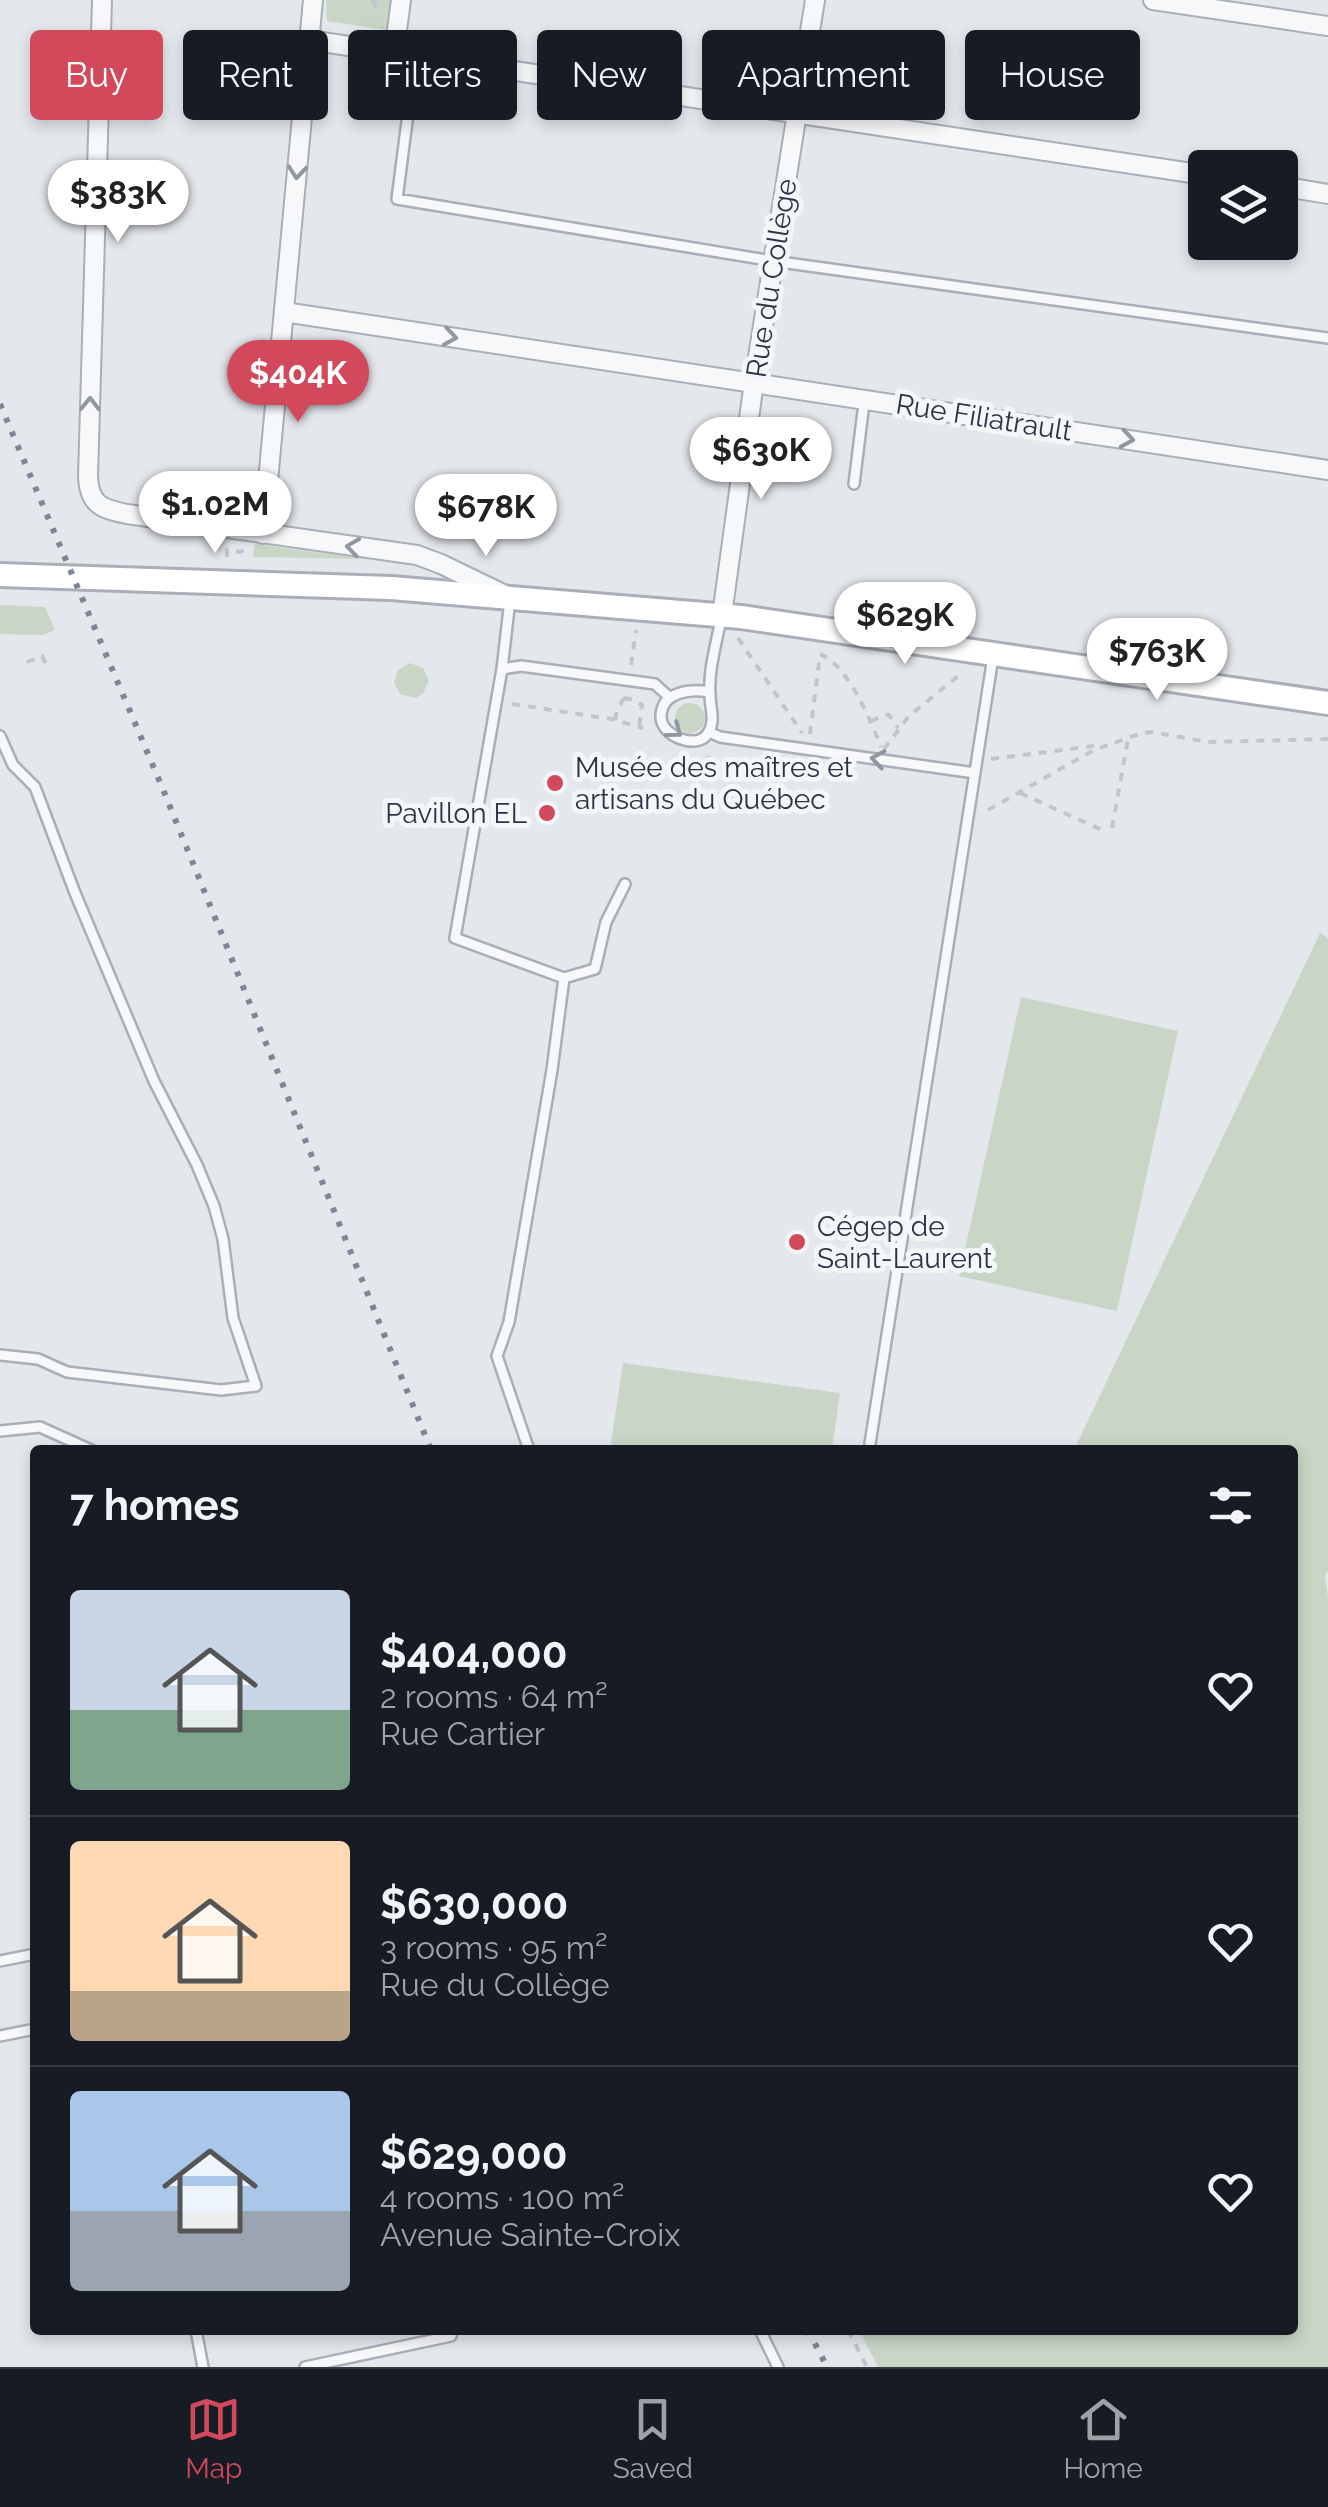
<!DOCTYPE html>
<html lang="en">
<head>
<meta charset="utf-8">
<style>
  body { margin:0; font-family:Raleway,sans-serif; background:#242831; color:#f1f3f6; height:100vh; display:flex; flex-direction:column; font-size:38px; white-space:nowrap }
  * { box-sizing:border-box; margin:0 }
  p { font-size:32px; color:#9ea1a6 }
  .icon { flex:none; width:55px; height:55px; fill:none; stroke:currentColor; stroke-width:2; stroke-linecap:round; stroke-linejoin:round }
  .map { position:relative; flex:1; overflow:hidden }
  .panel { position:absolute; left:30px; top:1445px; width:1268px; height:890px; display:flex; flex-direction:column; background:#171b24; border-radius:10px; box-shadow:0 5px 15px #0003 }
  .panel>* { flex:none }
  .guide { position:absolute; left:30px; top:30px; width:1270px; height:90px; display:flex; gap:20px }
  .controls { position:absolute; left:1188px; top:150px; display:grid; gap:20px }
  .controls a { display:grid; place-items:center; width:110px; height:110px; border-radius:10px; background:#171b24; box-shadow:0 5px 15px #0003; font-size:50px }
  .price { position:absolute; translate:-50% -85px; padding:0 22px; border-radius:35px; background:#fff; color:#222; font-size:32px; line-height:65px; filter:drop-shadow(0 2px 5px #0008) }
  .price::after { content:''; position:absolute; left:50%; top:60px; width:30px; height:22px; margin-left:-15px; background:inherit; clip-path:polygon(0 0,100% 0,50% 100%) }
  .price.selected { background:#d1495b; color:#fff }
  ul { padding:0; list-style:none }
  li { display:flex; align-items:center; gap:30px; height:250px; padding:0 40px }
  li+li { border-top:2px solid #363941 }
  li span { display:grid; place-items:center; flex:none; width:280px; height:200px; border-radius:10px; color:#555 }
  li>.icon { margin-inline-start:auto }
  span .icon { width:120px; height:120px; fill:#fffc; stroke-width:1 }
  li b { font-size:42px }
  h2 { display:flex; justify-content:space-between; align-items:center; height:120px; padding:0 40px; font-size:42px }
  .pill { padding:0 35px; border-radius:10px; background:#171b24; box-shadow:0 5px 15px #0003; font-size:35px; line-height:90px }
  .pill.selected { background:#d1495b; color:#fff }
  .tab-bar { display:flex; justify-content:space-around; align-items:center; height:140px; border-top:2px solid #363941; background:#171b24; font-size:28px; color:#9ea1a6 }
  .tab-bar a { display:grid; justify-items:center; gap:5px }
  .tab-bar .selected { color:#d1495b }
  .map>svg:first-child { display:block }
  .green { fill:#c9d6c5 }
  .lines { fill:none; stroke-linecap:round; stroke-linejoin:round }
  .service-casing { stroke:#a9aeb7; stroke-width:14 }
  .minor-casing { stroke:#a9aeb7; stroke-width:22 }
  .secondary-casing { stroke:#a9aeb7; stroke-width:28 }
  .path { stroke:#c2c5cb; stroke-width:4; stroke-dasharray:8 8; stroke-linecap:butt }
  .service { stroke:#f7f8fa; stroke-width:9 }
  .minor { stroke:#f7f8fa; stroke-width:18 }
  .secondary { stroke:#fff; stroke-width:22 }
  .rail { stroke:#7d8696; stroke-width:6; stroke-dasharray:5 10; stroke-linecap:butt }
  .oneway { stroke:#9196a0 }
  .poi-dot { fill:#d1495b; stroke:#f4f6f9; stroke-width:4 }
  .labels { text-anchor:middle; stroke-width:10; stroke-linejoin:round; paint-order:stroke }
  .street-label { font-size:28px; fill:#2b3445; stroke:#f4f6f9 }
  .poi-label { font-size:28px; fill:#2b3445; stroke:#f4f6f9; text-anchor:start }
</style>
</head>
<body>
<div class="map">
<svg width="1328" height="2367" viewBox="0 0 1328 2367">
  <rect width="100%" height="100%" fill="#e4e7ec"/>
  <path class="green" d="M326,0H392L387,30L327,21Z
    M255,544L364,559L253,557Z
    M0,605L45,607L55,630L43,635L0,634Z
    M410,663L423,668L429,680L424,692L416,698L400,694L394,682L398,670Z
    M675 718a15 15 0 1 1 30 0a15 15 0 1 1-30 0Z
    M1320,933L1328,938V1571L1325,1576L1328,1597V2367H878L859,2330H1292V1450H1074Z
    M1021,997L1178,1031L1117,1311L959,1276Z
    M623,1363L840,1393L832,1450H610Z"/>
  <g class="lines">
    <g class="service-casing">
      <path id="service" d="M413,75L397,199L773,261L1328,338
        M742,468L771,472
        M854,484L863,411
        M510,600L502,669L455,938L564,978
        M502,669L521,666L655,684L670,698
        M709,692C691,689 661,691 661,717C661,736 698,751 708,733C716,721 710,708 710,695C708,670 717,642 721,618
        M709,732L720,737L975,773
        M0,736L13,765L35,787L75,893L154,1081L197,1165L214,1206L223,1239L233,1318L256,1386L221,1390L67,1372L38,1359L0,1355
        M0,1431L40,1427L91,1450
        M529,1450L497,1356L509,1322L552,1070L564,978L595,969L606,922L625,884
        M869,1450L993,657
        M0,1961L35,1954
        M0,2036L35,2029
        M196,2330L203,2367
        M760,2330L778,2367
        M305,2367L451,2336"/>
    </g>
    <g class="minor-casing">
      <path id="minor" d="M102,0L88,476C89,505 102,509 127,514L417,555L441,564L505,595
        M1153,0L1328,26
        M309,40L1205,175
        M394,53L401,0
        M1280,186L1328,194
        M284,312L1328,470
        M263,534L313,0
        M722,615L754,382L815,0"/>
    </g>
    <g class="secondary-casing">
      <path id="secondary" d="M0,575L391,588L741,617L1328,703"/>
    </g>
    <path class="path" d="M373,0L379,14
      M227,557V550L239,552L245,550
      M738,638L802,733
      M820,654C847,664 871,721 881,747
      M27,662L42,656L46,664
      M631,665L636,630
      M624,698L635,700L642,705L639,727
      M512,704L611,719L643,728
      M615,720L617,710L624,698
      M871,721L885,715H889L898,728
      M810,734L820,655
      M884,749L909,716L963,672
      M991,759L1101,745
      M704,762L715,752
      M806,780V765
      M1020,793L1102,830
      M988,810L1094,750L1142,733L1152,732L1208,742L1328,739
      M1112,828L1128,739
      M848,2330L867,2367"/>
    <use href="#service" class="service"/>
    <use href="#minor" class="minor"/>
    <use href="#secondary" class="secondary"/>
    <path class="rail" d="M0,404L162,787L431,1450
      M808,2330L827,2367"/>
  </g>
  <defs><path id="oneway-chevron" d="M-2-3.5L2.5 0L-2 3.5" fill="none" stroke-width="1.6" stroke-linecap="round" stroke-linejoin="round" transform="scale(2.5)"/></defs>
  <g class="oneway">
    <use href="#oneway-chevron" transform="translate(297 172) rotate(95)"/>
    <use href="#oneway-chevron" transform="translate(450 337) rotate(9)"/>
    <use href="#oneway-chevron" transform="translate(90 404) rotate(-89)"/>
    <use href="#oneway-chevron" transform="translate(1127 439) rotate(9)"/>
    <use href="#oneway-chevron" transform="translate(353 547) rotate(-172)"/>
    <use href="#oneway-chevron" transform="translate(675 731) rotate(37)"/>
    <use href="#oneway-chevron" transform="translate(878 759) rotate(-171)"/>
  </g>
  <g class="poi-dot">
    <circle cx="555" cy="783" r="10"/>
    <circle cx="547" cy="813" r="10"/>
    <circle cx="797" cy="1242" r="10"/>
  </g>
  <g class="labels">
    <g class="street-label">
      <text transform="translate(771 278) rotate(-81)" y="10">Rue du Collège</text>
      <text transform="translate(984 417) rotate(9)" y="10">Rue Filiatrault</text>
    </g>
    <g class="poi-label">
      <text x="575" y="777">Musée des maîtres et<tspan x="575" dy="32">artisans du Québec</tspan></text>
      <text x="527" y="823" text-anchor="end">Pavillon EL</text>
      <text x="817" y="1236">Cégep de<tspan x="817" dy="32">Saint-Laurent</tspan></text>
    </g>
  </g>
</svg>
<div class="controls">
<a><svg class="icon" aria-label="layers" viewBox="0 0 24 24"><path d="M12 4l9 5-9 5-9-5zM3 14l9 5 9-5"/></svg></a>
</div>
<b class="price" style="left:118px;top:245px">$383K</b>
<b class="price selected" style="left:298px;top:425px">$404K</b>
<b class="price" style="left:761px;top:502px">$630K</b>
<b class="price" style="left:215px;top:556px">$1.02M</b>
<b class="price" style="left:486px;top:559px">$678K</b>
<b class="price" style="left:905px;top:667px">$629K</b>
<b class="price" style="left:1157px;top:703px">$763K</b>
<div class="guide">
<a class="pill selected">Buy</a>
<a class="pill">Rent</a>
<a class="pill">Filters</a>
<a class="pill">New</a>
<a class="pill">Apartment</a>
<a class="pill">House</a>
</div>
<section class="panel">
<h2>7 homes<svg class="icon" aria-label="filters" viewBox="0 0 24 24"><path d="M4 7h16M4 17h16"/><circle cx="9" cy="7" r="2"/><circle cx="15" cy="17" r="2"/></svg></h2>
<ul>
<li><span style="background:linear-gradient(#c9d6e8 60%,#7fa58c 0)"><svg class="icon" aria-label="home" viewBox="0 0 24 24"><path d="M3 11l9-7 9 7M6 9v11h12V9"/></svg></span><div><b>$404,000</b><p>2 rooms · 64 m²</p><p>Rue Cartier</p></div><svg class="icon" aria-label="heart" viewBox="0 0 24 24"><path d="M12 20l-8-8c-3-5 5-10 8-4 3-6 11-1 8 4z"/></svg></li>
<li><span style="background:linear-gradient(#ffd9b3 75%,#b9a48a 0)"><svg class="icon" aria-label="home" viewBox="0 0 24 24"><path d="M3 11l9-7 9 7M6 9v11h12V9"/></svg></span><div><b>$630,000</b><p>3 rooms · 95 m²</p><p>Rue du Collège</p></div><svg class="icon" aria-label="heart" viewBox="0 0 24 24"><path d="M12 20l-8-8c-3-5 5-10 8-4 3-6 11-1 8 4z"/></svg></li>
<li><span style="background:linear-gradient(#a9c7e8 60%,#9aa5b1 0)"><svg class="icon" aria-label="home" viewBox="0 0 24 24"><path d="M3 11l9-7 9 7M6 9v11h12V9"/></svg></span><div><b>$629,000</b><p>4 rooms · 100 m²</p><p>Avenue Sainte-Croix</p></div><svg class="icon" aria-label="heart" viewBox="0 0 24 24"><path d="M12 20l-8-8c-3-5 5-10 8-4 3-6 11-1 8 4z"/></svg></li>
</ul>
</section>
</div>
<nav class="tab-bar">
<a class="selected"><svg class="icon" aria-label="map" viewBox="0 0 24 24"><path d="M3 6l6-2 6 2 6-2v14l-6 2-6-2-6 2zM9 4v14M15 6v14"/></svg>Map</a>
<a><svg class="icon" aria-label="saved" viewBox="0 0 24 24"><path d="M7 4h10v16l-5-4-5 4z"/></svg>Saved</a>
<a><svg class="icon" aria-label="home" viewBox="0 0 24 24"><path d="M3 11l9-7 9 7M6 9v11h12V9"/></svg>Home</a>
</nav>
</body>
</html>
